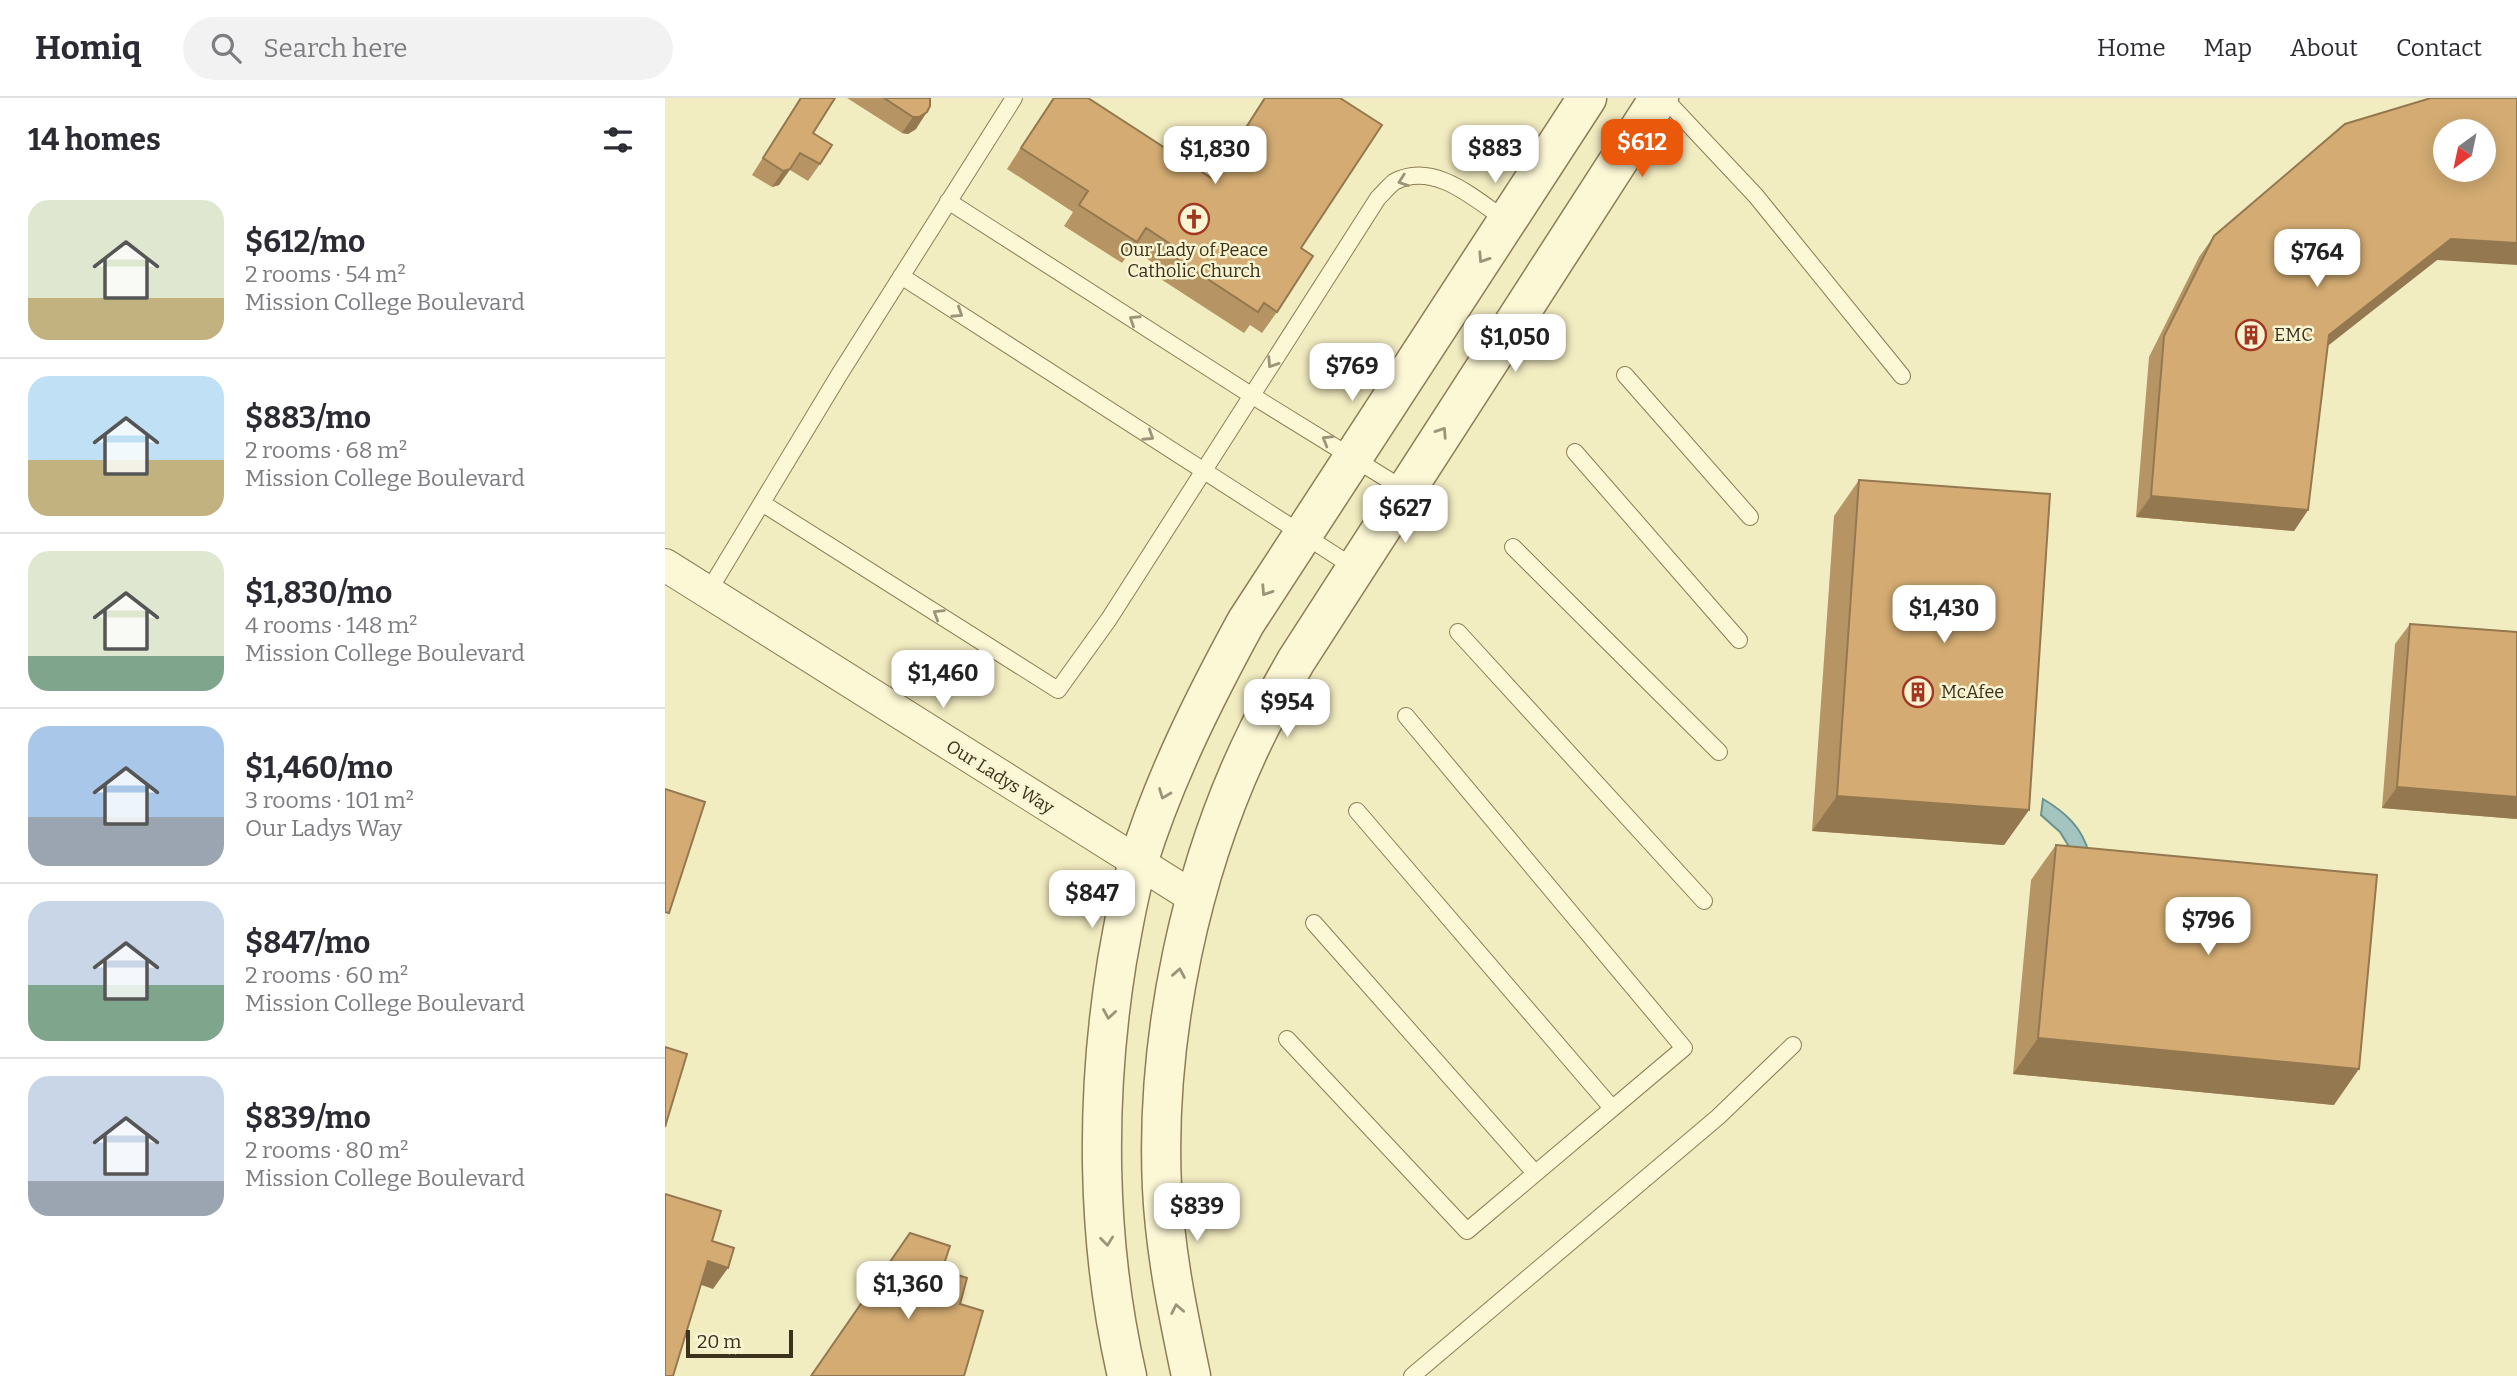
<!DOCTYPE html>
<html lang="en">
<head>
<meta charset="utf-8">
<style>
  body { margin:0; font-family:Bitter,serif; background:#f2f2f3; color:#2b2b33; height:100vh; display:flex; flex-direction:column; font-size:26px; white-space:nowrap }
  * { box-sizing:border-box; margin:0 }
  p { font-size:23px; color:#7c7c81 }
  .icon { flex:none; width:38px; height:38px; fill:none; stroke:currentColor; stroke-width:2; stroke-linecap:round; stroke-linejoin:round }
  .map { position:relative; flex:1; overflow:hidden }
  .sheet { display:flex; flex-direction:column; background:#fff; width:665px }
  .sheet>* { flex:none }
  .needle { width:46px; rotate:213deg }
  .buttons { position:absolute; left:1768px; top:21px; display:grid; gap:14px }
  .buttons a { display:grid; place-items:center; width:63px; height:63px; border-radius:50%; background:#fff; box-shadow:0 4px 18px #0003; font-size:35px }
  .scale { position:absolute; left:21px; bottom:18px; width:107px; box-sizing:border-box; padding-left:7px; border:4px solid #3c311c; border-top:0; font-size:19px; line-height:24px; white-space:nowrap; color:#3c311c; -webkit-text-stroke:5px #f9f4d1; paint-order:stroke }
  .price { position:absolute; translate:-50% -60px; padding:0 16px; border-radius:14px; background:#fff; color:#222; font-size:23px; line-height:46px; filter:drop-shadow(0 2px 4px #0008) }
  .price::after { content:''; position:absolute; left:50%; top:42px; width:21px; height:16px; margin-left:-10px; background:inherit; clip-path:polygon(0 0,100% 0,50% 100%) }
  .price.selected { background:#ea580c; color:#fff }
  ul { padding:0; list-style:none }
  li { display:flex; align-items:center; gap:21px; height:175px; padding:0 28px }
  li+li { border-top:2px solid #e1e1e2 }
  li span { display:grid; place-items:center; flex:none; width:196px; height:140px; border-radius:21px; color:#555 }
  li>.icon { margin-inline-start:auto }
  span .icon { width:84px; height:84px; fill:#fffc; stroke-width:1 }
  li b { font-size:30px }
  h2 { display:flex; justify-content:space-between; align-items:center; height:84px; padding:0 28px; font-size:30px }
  header { display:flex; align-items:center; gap:42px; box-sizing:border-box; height:98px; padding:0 35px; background:#fff; border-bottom:2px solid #e1e1e2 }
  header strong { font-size:33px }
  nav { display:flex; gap:38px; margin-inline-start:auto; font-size:24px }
  .search { width:490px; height:63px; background:#f2f2f3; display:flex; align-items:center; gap:18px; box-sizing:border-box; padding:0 24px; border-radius:38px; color:#7c7c81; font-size:26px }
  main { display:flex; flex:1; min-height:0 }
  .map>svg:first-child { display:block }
  .water { fill:#a4c4c0; stroke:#6a9390; stroke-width:2 }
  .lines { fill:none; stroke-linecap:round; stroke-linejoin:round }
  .service-casing { stroke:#8d7d56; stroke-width:18 }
  .minor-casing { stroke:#8d7d56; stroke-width:34 }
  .tertiary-casing { stroke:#8d7d56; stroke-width:41 }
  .service { stroke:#fcf7d5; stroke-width:16 }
  .minor { stroke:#fcf7d5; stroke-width:32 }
  .tertiary { stroke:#fcf7d5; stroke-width:38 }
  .wall { fill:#b69463 }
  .shaded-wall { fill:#947850 }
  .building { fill:#d4ac73; stroke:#947850; stroke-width:2; fill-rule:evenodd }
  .oneway { stroke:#9c9478 }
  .labels { text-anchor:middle; stroke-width:5; stroke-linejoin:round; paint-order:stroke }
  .poi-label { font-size:18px; fill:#3c311c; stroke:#f9f4d1; text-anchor:start }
  .street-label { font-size:18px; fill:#3c311c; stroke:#f9f4d1 }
</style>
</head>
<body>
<header>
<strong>Homiq</strong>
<div class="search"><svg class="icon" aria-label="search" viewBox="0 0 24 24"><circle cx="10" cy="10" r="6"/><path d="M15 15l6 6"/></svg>Search here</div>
<nav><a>Home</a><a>Map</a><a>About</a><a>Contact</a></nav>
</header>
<main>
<section class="sheet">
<h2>14 homes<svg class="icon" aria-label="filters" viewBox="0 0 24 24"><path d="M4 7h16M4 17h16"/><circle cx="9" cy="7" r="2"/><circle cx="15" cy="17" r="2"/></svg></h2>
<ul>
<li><span style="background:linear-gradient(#dfe7d0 70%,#c2b280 0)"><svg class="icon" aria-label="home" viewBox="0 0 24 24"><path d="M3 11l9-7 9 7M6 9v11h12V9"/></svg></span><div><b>$612/mo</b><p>2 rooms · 54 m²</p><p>Mission College Boulevard</p></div></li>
<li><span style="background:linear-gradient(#bfe0f5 60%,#c2b280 0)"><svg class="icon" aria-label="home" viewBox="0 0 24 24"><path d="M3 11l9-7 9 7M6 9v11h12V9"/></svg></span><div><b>$883/mo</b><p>2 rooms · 68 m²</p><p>Mission College Boulevard</p></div></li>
<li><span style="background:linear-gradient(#dfe7d0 75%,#7fa58c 0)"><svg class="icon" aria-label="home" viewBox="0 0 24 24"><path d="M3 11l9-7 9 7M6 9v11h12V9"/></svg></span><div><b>$1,830/mo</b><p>4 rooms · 148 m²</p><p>Mission College Boulevard</p></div></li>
<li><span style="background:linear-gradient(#a9c7e8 65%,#9aa5b1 0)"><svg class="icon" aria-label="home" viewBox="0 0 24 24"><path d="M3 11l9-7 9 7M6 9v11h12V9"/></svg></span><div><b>$1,460/mo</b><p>3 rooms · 101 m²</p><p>Our Ladys Way</p></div></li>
<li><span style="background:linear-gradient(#c9d6e8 60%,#7fa58c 0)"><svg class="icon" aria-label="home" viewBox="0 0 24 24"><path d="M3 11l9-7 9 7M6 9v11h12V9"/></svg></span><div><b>$847/mo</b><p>2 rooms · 60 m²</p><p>Mission College Boulevard</p></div></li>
<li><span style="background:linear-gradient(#c9d6e8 75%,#9aa5b1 0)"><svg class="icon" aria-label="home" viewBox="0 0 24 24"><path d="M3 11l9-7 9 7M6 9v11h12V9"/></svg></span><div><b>$839/mo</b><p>2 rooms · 80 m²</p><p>Mission College Boulevard</p></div></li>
</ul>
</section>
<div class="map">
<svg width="1852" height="1278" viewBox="0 0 1852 1278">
  <rect width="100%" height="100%" fill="#f2ecc1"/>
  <path class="water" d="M1378,701C1400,714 1418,730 1424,756L1408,755L1395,734L1376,717Z"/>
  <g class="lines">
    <g class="service-casing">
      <path id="service" d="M999,0L1091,98L1237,278
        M283,103L586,297L740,392
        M236,178L690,470
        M960,277L1085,419
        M910,354L1074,542
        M97,405L393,592L444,521L713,100C718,95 724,88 729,84C769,62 811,102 842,123
        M848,449L1054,654
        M43,494L174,277L349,0
        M793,534L1039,803
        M692,713L947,1010
        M649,825L870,1075
        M622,941L802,1133L1019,950L741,618
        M747,1278L1053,1019L1128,947"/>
    </g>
    <g class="minor-casing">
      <path id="minor" d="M0,467L530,800"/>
    </g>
    <g class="tertiary-casing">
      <path id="tertiary" d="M462,1278C431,1143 430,1000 452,863C458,831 463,797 473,765C499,681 539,601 581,524L922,0
        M526,1278C513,1216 500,1154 497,1090C490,939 526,768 593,633C605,609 618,586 631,563L994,0"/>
    </g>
    <use href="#service" class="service"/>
    <use href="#minor" class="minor"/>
    <use href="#tertiary" class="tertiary"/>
  </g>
  <path class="wall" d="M135,0H170L148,35L155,66L143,83L125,72L114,87L107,89L87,77Z
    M182,0H265L251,31L243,36L237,35Z
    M388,0H423L547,81L599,0H675L636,150L612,214L597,235L585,227L579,235L488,176L493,168L467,151L457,165L399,128L408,114L342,71Z
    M1549,138L1772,162L1663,247L1643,412L1629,433L1471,419L1484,259L1534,159Z
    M1194,382L1364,712L1339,747L1147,733L1169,418Z
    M1745,526L1852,534V721L1717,710L1730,546Z
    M1391,747L1669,1007L1348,976L1366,782Z"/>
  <path class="shaded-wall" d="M262,14L251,31L243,36L237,35L248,19Z
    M125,71L114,87L107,89L118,73Z
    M1786,141L1852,145V167L1772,162L1650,258L1664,237Z
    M1486,398L1643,412L1629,433L1471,419Z
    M1732,689L1852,699V721L1717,710Z
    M1172,698L1364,712L1339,747L1147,733Z
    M1373,940L1694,971L1669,1007L1348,976Z
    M43,1163L63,1170L48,1191L28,1184Z"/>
  <path class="building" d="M136,0H170L148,35L167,47L155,66L135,55L125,71L118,73L98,60Z
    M219,0H265V8L262,14L254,19H248Z
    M389,0H423L548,81L600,0H675L717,27L636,150L648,158L612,214L599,205L593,214L503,155L507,147L481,130L472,144L414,107L423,93L356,50Z
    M1766,0H1852V145L1786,141L1664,237L1643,412L1486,398L1499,238L1549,138L1680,26ZM1780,33H1818V72H1780Z
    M1194,382L1385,396L1364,712L1172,698Z
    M1745,526L1852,534V699L1732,689Z
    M0,691L40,704L4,815L0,814Z
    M1391,747L1712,777L1694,971L1373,940Z
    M0,949L22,956L0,1029Z
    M0,1096L56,1113L47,1143L69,1150L63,1170L43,1163L8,1278H0Z
    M245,1135L285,1148L277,1172L302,1180L295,1206L318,1213L299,1278H146Z"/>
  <defs><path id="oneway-chevron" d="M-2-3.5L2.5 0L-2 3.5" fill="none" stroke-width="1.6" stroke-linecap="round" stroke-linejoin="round" transform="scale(1.75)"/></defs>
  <g class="oneway">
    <use href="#oneway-chevron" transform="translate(738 83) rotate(161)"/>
    <use href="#oneway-chevron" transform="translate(818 160) rotate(123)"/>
    <use href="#oneway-chevron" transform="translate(293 215) rotate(33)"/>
    <use href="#oneway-chevron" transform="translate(469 222) rotate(-147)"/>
    <use href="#oneway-chevron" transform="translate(607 265) rotate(123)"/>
    <use href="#oneway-chevron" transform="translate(777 334) rotate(-57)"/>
    <use href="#oneway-chevron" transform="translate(484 338) rotate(33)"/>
    <use href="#oneway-chevron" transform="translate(662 342) rotate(-149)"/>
    <use href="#oneway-chevron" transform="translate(601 493) rotate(123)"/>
    <use href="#oneway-chevron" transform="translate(273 516) rotate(-148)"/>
    <use href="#oneway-chevron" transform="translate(499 696) rotate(111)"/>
    <use href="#oneway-chevron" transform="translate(514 875) rotate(-80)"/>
    <use href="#oneway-chevron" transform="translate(444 916) rotate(99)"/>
    <use href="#oneway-chevron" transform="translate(442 1143) rotate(84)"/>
    <use href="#oneway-chevron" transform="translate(512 1211) rotate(-101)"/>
  </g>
  <defs>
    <g id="church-ring" transform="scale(1.575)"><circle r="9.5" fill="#f9f4d1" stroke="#a23621" stroke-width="1.5"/><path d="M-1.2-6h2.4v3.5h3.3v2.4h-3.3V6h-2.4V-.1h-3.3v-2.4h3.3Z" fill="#a23621"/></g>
    <g id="building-ring" transform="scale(1.575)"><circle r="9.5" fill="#f9f4d1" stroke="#a23621" stroke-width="1.5"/><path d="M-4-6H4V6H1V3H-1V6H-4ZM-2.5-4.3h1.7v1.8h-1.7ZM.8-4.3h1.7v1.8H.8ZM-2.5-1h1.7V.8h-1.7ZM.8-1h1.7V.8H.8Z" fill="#a23621"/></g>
  </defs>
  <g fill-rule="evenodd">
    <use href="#church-ring" x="529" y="121"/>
    <use href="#building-ring" x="1586" y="237"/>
    <use href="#building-ring" x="1253" y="594"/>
  </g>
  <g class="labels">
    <g class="poi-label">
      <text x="529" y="158" text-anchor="middle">Our Lady of Peace<tspan x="529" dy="21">Catholic Church</tspan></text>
      <text x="1609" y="243">EMC</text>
      <text x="1276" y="600">McAfee</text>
    </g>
    <g class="street-label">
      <text transform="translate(335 679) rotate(32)" y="6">Our Ladys Way</text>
    </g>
  </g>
</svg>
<div class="buttons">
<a><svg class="needle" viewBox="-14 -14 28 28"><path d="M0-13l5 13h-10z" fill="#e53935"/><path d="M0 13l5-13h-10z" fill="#7c7c81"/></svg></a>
</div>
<div class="scale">20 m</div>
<b class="price selected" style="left:977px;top:81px">$612</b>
<b class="price" style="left:830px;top:87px">$883</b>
<b class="price" style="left:550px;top:88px">$1,830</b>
<b class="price" style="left:1652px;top:191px">$764</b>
<b class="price" style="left:850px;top:276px">$1,050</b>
<b class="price" style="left:687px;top:305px">$769</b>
<b class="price" style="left:740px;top:447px">$627</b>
<b class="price" style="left:1279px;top:547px">$1,430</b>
<b class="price" style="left:278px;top:612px">$1,460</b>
<b class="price" style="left:622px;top:641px">$954</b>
<b class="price" style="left:427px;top:832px">$847</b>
<b class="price" style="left:1543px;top:859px">$796</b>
<b class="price" style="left:532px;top:1145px">$839</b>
<b class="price" style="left:243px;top:1223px">$1,360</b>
</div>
</main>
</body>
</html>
